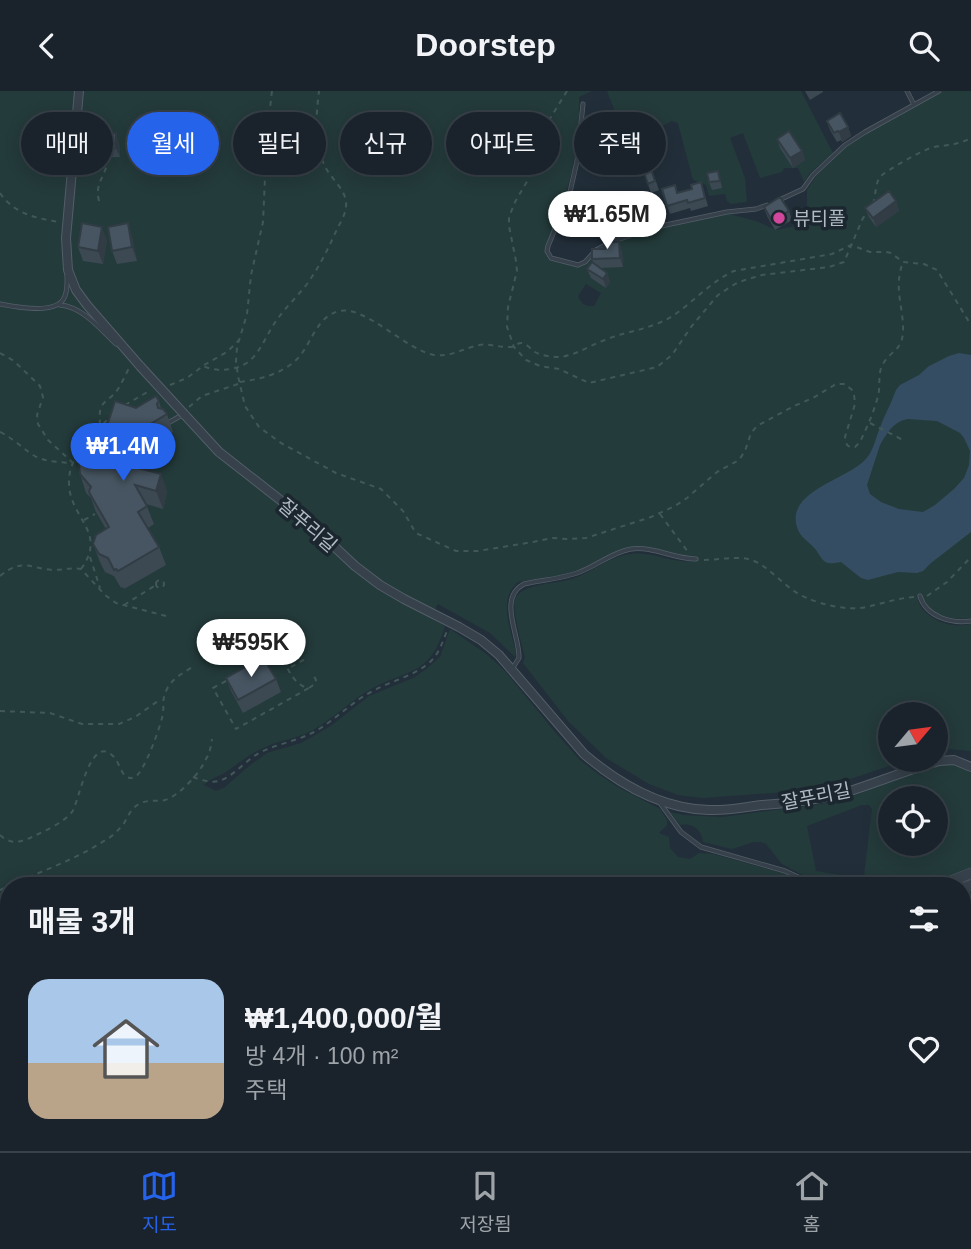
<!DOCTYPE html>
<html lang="ko">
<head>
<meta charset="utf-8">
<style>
  body { margin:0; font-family:Helvetica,"Noto Sans KR",sans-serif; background:#232b34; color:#f1f3f6; height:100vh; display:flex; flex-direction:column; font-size:26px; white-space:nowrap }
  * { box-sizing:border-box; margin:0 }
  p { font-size:23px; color:#9fa4a9 }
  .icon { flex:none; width:38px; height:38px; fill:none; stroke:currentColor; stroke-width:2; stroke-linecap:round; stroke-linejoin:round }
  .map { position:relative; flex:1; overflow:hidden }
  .side { position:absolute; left:0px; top:786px; width:971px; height:275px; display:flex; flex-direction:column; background:#1a232c; border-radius:28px 28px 0 0; box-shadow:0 4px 18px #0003,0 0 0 2px #384048 }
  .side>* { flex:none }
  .guide { position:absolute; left:21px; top:21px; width:929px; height:63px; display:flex; gap:14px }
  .needle { width:46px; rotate:61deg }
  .buttons { position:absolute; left:878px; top:611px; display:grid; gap:14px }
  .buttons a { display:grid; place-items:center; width:70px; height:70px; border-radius:50%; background:#1a232c; box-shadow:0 4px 18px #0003,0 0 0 2px #384048; font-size:35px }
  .price { position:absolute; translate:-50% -60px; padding:0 16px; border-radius:24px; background:#fff; color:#222; font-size:23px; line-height:46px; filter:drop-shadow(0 2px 4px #0008) }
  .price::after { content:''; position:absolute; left:50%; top:42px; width:21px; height:16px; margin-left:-10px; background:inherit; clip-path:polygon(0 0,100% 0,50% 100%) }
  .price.active { background:#2563eb; color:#fff }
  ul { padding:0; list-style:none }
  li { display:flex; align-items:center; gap:21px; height:175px; padding:0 28px }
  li+li { border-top:2px solid #384048 }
  li span { display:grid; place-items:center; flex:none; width:196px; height:140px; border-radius:21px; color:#555 }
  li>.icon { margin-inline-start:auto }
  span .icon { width:84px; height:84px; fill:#fffc; stroke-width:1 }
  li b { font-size:30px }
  h2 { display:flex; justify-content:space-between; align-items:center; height:84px; padding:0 28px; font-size:30px }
  .tag { padding:0 24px; border-radius:32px; background:#1a232c; box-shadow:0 4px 18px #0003,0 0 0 2px #384048; font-size:24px; line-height:63px }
  .tag.active { background:#2563eb; color:#fff }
  header { display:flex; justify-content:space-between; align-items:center; height:91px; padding:0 28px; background:#1a232c; font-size:32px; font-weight:800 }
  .tab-bar { display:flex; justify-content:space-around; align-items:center; height:98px; border-top:2px solid #384048; background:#1a232c; font-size:19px; color:#9fa4a9 }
  .tab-bar a { display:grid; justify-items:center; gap:4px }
  .tab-bar .active { color:#2563eb }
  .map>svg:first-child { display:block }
  .green { fill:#243b3b; fill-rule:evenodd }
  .water { fill:#354d62; fill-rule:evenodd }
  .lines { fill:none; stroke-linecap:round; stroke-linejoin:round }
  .service-casing { stroke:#545e68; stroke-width:5 }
  .minor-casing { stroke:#545e68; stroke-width:10 }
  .tertiary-casing { stroke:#545e68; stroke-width:11 }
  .path { stroke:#425858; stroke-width:2; stroke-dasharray:5 5; stroke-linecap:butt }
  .service { stroke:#36414b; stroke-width:3.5 }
  .minor { stroke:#36414b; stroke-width:8 }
  .tertiary { stroke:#36414b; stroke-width:10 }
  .minor-bridge-casing { stroke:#545e68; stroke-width:10; stroke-linecap:butt }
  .minor-bridge { stroke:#36414b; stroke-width:8 }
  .wall { fill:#3c4953 }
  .shaded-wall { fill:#313c44 }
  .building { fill:#465561; stroke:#313c44; stroke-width:2 }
  .hotel-dot { fill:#d1479c; stroke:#1b262f; stroke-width:2.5 }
  .labels { text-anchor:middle; stroke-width:7; stroke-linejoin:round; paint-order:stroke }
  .poi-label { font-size:19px; fill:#b1bbc6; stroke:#1b262f; text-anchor:start }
  .street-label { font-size:19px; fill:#b1bbc6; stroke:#1b262f }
</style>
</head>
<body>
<header><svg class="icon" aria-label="back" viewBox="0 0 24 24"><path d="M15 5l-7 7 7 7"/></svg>Doorstep<svg class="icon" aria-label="search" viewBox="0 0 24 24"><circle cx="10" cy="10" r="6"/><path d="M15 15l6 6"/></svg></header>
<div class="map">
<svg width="971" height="1060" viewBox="0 0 971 1060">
  <rect width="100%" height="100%" fill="#222f3a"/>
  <path class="green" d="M0,0H592L579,6C580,65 567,105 546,159L548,168L579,176L586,172L600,159L623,147L652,138L729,123L756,130L776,139L796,135L807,119V99L816,85L846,56L865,43L943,0H971V527C953,529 932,526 923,508L918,509C924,529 952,538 971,533V660L950,658L936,660V623H891V668L907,669L835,693L799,700L702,707L678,704L649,693L606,667L568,630L523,572L525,566C522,554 512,520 515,509C519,493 554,493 568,489C590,484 608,465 631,463C652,460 674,473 694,470L687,465L633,456L608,464L581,478L561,484L518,491C497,508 511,539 516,561L515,566L490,542L438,513L430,527L445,535C430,585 410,577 371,598C351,609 334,627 313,639C297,648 279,649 263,657C249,663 239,672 226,681C218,686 212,686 204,694L216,700L225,696L249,675L267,662L301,652L312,646L332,634L369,605L413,587L425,579L440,566L450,538L485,562L503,578L555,641L580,669L598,683L616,695L660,718L667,729V734L659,742L669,746L670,757L678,766L690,768L699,762L713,763L786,783L811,794H9V949L3,944L0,932ZM586,193L601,202L594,215C586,216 581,213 578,205Z
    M607,0H801L833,62L810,82L804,91L798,77H784L782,81L760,87L743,42L730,47L745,87L747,111L731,113L727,110L725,103L709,105L706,94L693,89L678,32L672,30C649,40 645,51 636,74Z
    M941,673L957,674L971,682V776L937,792L865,794L863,793L872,718L869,714H862L807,735L816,780L853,786L854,794H821L782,773L766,753L761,751H754L732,758L703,751C701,738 693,732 680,734L670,721L684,724L722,726L822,713L850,706ZM891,707H936V752H891Z
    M971,801V1060H641L645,1052H677L687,1057L693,1052H962V803Z
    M135,1052H276C230,1060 181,1058 135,1052Z
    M339,1052H428L459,1060H307Z"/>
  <path class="water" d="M959,262L971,264V441L931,472L923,480L917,482L898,481L868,489L861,487L841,471C824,474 825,472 816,459C811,452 802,448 798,439C782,398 853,389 869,364C874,356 876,347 879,339C884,325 891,313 896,299L900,294L919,284L929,275L949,265ZM908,328L937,330L960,342L964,347L970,360L969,374L964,387L954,398L935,414L923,421L899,418L881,411L870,403L867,394L880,354C887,342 894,330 908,328Z"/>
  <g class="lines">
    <g class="service-casing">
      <path id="service" d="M907,0L914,14
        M583,13L577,70L570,101L548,155L547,160L551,167L578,174L585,171L596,159L609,152L647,138L727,121L756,118L767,114
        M777,110L803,98L813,84L845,54L865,41L939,0
        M0,213C15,216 56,224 64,207C68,200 67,191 67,184
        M60,214C83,216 100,238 116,253
        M168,332L182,324
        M920,505C926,526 952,533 971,530
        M512,578L519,567C520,545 497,507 524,493C541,489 560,488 577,482C595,476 612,461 631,458C653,455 674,468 696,468
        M660,712L681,741L701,756L785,780L816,794"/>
    </g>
    <g class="minor-casing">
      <path id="minor" d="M79,0L66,147L68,179L76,199L87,214L140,275
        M184,323L219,361L307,430L355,475L380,494L404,508L459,536L481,549L499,564L584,663C619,693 661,718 709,719C726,720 745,716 762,714C791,712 820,709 847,701C878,691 908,679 939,670L954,669L971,676"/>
    </g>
    <g class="tertiary-casing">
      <path id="tertiary" d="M941,794L971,782
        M962,798L971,794
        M0,1024L9,1027
        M84,1052L130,1060
        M263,1060L307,1052"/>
    </g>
    <path class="path" d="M272,0L267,43L263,131L251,184L247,223L237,256L236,270L238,285L245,315L259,336L281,352L336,382L381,398L403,420L414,439L418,443L456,460H478L533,451L552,447L568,448L586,447L651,426L675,415L687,407L717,381L739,369L745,360L751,342L757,335L794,315L813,307L836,293H845L852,299L854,303L855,313L845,346L847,354L850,356H855L860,351C867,336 874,321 878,305C881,294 877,283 883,273C890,260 902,260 903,241C904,216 893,198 903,171
      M567,0L543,39L529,87L515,111L509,126V135L516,170L517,180L508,216L507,236L514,256L526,269L540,275L559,278L589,292L657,276L672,264L691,236L712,211L718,204L735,193L745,189L762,184L829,176L844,171L863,127L869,120
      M0,102C14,123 36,127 59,131
      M99,110C94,91 107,85 108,66
      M873,113C876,104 875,93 880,86C885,80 926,57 934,56C948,54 958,54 971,47
      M0,262L14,270L40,295L43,306L37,324L38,333L48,349L72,371
      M204,274L227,261L239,249
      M240,291C260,288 283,283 298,267C312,252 316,226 339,220C365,214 406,259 434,264C450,266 460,259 475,255C487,251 499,257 512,256C515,255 518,252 521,252C526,252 531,258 535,261C542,265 552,266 560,266C577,264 590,254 605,249C629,239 651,239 674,224C693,211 713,189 734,180L832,163L851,154L870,161H886L891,162L903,171L924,173L937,179L971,234
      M170,294L187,287L203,275C216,281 232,280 245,273C260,264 266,244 276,230C285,217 297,206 307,193C320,175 329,156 338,136C342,129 347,120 346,111C345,99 333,89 327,79C313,55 316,26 319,0
      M125,314L151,299
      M189,316L202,305L238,293
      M870,332L903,349
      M96,340L110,326
      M0,341C14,348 21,356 33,364C44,371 59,371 72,372
      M660,423L688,461
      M84,429L95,423
      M90,466L100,497
      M704,469C719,469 734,465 748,468C768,472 785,499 807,507C823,514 848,520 866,516C882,513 897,507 914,506
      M81,478C108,441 70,428 69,393C68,365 87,358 98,337C102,330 98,324 101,316C104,310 111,307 116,301C121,294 125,285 129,277
      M0,485C22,467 29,477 53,479C63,479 72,476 81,478L105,504L116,512L166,525
      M156 493a4 4 0 1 1 8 0a4 4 0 1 1-8 0Z
      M927,505L947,491L971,466
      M124,514L156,494
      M289,540L282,558V563C286,576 294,595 309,597L315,593L316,589L314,585
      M264,568L282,558
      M291,576L305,568
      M226,590L213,597L236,638L309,597
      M0,620L50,622L82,633H119L135,626L161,608
      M193,686C201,689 210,692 219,690C234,685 245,670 259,662C278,652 300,650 319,638C337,627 352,611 371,601C390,590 412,586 429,572C439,563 442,552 447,540
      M0,744C10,753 18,752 30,747C44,740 62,733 72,721C79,712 90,640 114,666C119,672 120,679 125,685C129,687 130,688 135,686C144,682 162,632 163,622C164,613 162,608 166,600C171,588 183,582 194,575
      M10,794C42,780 77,768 107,748C113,745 118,739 123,734C128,726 130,718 139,713C147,708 156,711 165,709C179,705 200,682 206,668C210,662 211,655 212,648
      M0,799L9,795
      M440,1052L451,1054L467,1060"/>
    <use href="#service" class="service"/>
    <use href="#minor" class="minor"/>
    <use href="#tertiary" class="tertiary"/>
    <g class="minor-bridge-casing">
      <path id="minor-bridge" d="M140,275L184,323"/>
    </g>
    <use href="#minor-bridge" class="minor-bridge"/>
  </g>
  <path class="wall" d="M805,0H823V1L810,9Z
    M827,30L848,36L851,45L842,51L841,49L837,51L830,39Z
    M777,48L802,60L805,69L793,77L780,57Z
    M119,51L120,66L94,67L91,58Z
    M646,62L659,99L651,102L638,65Z
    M718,80L722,97L712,99L709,91Z
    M701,91L708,115L691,120L690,117L670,123L667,115L677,102L692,98Z
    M896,110L899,120L876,136L869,126L865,117Z
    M764,116L789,120L792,129L775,139L767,125Z
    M132,146L137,170L117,173L112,160Z
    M107,149L103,173L83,170L78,156Z
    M622,160L623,176L600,177L607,182L610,191L606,197L591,187L587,178L593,172L592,168Z
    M159,310L161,317L167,323L173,341L156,352L149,380L161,383L167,401L163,418L146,413L154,433L148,437L159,456L166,474L124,498L123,496L121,497L114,485L105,481L100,471L93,453L106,438L96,421L91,407L86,402L80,383L100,357L136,317Z
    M226,587L276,588L281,601L243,622L231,600Z
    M0,966H9V992H7V996H0Z"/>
  <path class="shaded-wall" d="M848,36L851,45L842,51L839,41Z
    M116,42L119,51L120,66L116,57Z
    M802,60L805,69L793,77L790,67Z
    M896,110L899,120L876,136L873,127Z
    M128,132L132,146L137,170L132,156Z
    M102,136L107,149L103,173L98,160Z
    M619,151L622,160L623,176L620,167Z
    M607,182L610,191L606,197L603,188Z
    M149,334L156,352L145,395L138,377Z
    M161,383L167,401L163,418L156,400Z
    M2,924L5,933L3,944L0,936Z
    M2,978L7,992V996L2,983Z
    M815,1052H819L818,1060H815Z"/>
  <path class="building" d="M840,22L848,36L839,41L838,40L834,42L827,30Z
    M789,40L802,60L790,67L777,48Z
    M116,42V57L91,58L90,43Z
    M646,62L655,90L648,93L638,65Z
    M718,80L720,90L709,91L707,82Z
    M701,91L705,107L688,112L687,109L667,115L662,98L675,94L677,102L692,98L691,94Z
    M889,100L896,110L873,127L865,117Z
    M780,106L789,120L772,130L764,116Z
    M82,132L102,136L98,160L78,156Z
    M128,132L132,156L112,160L108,136Z
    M604,151H619L620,167L592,168V158H605Z
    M592,171L607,182L603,188L587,178Z
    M156,305L159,310L157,313L158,317L163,318L167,323L149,334L138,377L161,383L156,400L135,394L147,415L138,421L159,456L118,480L116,478L114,479L108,467L99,463L93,453L96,444L109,436L90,403L89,400L91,396L80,383L79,373L80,367L88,359L100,357L115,310L136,317Z
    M263,566L276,588L238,609L226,587Z
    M0,966H9V978H2V983H0Z
    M807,1052H815V1060H807Z
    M94,1055L103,1057V1060H93Z
    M74,1057L85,1060H73Z"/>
  <circle class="hotel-dot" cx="779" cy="127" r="7"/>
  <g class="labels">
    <g class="poi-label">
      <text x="793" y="134">뷰티풀</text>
    </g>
    <g class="street-label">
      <text transform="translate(308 434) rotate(41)" y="7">잘푸리길</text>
      <text transform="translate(816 705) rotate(-11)" y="7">잘푸리길</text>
    </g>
  </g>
</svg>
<div class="buttons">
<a><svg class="needle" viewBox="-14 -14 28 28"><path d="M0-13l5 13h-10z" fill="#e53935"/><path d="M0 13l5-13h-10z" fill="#9fa4a9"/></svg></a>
<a><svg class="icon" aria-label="locate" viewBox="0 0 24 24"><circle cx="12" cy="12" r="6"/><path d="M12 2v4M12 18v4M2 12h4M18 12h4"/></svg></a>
</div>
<b class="price" style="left:607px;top:160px">₩1.65M</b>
<b class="price active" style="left:123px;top:392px">₩1.4M</b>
<b class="price" style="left:251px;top:588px">₩595K</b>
<div class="guide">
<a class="tag">매매</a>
<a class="tag active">월세</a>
<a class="tag">필터</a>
<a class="tag">신규</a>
<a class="tag">아파트</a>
<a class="tag">주택</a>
</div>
<section class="side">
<h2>매물 3개<svg class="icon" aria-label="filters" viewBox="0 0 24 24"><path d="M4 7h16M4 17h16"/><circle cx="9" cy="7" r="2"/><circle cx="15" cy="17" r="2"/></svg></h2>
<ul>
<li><span style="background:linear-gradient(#a9c7e8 60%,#b9a48a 0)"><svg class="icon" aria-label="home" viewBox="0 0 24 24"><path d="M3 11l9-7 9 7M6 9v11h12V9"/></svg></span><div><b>₩1,400,000/월</b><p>방 4개 · 100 m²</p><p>주택</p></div><svg class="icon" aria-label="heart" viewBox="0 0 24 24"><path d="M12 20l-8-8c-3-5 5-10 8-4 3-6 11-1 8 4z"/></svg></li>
</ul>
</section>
</div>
<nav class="tab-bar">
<a class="active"><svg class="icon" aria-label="map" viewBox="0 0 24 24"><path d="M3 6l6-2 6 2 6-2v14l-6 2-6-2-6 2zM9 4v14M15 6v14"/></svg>지도</a>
<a><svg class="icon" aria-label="saved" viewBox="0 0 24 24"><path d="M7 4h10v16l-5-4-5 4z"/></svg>저장됨</a>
<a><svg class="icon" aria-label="home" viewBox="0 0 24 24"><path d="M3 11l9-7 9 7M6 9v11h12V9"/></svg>홈</a>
</nav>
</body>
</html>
